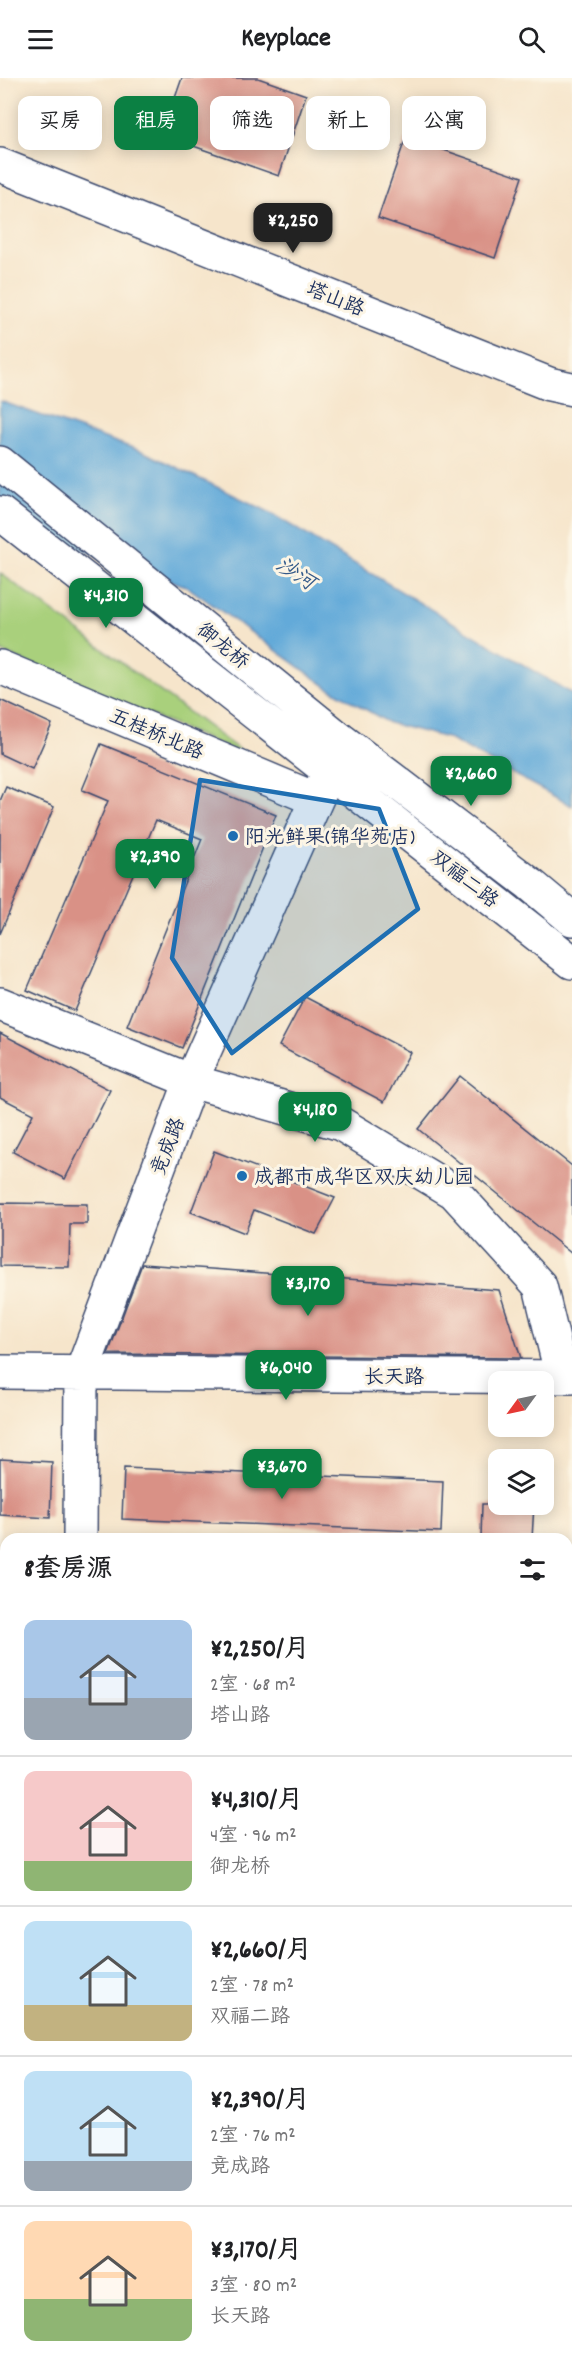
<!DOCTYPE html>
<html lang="zh">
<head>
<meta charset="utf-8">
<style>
  body { margin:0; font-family:Dekko,"LXGW WenKai TC",sans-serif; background:#f2f2f2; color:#202124; height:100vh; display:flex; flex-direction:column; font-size:22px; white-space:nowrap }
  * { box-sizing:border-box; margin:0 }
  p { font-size:20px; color:#757577 }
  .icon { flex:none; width:33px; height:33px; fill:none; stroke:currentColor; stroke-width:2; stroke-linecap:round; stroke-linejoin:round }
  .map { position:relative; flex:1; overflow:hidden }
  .drawer { position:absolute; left:0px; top:1455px; width:573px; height:834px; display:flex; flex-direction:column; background:#fff; border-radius:18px 18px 0 0; box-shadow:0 3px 15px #0003 }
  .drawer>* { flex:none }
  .hud { position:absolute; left:18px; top:18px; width:537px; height:54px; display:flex; gap:12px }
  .needle { width:39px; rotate:237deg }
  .controls { position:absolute; left:488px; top:1293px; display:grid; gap:12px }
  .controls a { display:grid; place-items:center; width:66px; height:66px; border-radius:12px; background:#fff; box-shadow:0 3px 15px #0003; font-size:30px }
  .price { position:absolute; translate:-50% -51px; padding:0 14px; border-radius:12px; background:#0b8043; color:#fff; font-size:20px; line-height:39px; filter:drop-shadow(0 2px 3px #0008) }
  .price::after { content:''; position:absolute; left:50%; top:36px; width:18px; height:14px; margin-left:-9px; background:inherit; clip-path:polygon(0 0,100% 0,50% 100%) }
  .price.selected { background:#222; color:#fff }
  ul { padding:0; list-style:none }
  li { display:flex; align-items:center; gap:18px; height:150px; padding:0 24px }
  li+li { border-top:2px solid #e0e0e0 }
  li span { display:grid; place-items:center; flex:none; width:168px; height:120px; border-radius:12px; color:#555 }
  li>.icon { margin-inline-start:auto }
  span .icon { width:72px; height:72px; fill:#fffc; stroke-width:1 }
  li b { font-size:26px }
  h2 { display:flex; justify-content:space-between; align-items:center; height:72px; padding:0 24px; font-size:26px }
  .tag { padding:0 21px; border-radius:12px; background:#fff; box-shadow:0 3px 15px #0003; font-size:21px; line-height:54px }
  .tag.selected { background:#0b8043; color:#fff }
  header { display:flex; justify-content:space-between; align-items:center; height:78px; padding:0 24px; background:#fff; font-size:27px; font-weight:700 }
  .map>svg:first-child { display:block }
  .green { fill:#a9d07b; stroke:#62806c; stroke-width:1.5 }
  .water { fill:#63aad9; stroke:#3f6c9c; stroke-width:1.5 }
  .building { fill:#d99186 }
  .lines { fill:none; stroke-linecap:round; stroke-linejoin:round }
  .minor-casing { stroke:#3c4a6e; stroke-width:36 }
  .tertiary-casing { stroke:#3c4a6e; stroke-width:36 }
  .secondary-casing { stroke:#3c4a6e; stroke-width:36 }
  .minor { stroke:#fff; stroke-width:33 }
  .tertiary { stroke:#fff; stroke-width:33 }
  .secondary { stroke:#fff; stroke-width:33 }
  .marked { fill:#1f6fb2; fill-opacity:0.2; stroke:#1f6fb2; stroke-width:4.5; stroke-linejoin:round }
  .poi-dot { fill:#1f6fb2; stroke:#fcf5e5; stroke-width:2 }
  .labels { text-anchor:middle; stroke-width:6; stroke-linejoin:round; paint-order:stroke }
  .street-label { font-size:20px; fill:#1b2f5e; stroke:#fcf5e5 }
  .poi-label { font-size:20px; fill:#1b2f5e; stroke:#fcf5e5; text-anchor:start }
  .water-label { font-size:21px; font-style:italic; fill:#345a89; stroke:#fcf5e5 }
</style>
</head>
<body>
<header><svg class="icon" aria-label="menu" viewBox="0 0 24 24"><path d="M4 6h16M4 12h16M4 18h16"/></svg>Keyplace<svg class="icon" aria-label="search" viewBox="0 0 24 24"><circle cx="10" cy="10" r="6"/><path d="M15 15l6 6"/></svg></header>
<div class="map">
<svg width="572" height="2289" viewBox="0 0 572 2289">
  <rect width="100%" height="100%" fill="#fcf5e5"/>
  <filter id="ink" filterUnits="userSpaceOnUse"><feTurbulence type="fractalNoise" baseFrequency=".0167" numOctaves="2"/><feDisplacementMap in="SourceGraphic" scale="12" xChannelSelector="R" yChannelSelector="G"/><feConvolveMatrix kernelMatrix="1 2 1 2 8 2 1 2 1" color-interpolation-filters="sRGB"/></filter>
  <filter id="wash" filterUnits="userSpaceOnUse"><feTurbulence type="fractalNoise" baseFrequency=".008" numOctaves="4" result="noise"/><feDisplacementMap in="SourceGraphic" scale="24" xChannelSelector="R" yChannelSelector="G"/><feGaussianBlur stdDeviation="1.35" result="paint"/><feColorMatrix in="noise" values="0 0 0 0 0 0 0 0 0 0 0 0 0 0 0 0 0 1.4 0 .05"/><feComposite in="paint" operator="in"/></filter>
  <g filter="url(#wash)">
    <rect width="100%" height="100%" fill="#f6e5cb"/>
    <path class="green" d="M0,495L249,679L0,573Z"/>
    <path class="water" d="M0,323L144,374L267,433L572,616V728L447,660L389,645L329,610L186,508L0,444Z"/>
    <g id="blocks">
      <path class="building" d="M182,0H258L306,17L279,98L162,57Z
        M406,59L522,99L495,180L378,140Z
        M0,622L52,646L32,691L0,676Z
        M101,666L276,737L182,970L127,948L202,761L156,742L75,933L27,912L108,723L82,712Z
        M6,709L54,729L0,856V723Z
        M305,919L410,974L384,1024L279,968Z
        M0,955L110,1012L65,1101L13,1074L33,1036L0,1019Z
        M460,998L572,1088V1176L418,1051Z
        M214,1073L335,1120L316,1156L254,1132L245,1155L191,1134Z
        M0,1125L87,1126V1146H70L69,1189L0,1188Z
        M142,1186L499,1212L521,1280L108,1276Z
        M0,1381L52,1384L50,1440L0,1437Z
        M124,1390L443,1403L441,1454L122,1441Z
        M482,1426H534L532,1461H481Z"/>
    </g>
  </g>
  <g filter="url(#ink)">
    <use href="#blocks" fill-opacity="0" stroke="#3c4a6e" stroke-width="1.5"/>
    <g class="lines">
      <g class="minor-casing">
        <path id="minor" d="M0,87L549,306L572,311
          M0,589L315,721
          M0,926L191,1003L341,1046L454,1114L540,1208L562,1299
          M0,1294L572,1299
          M80,1461L81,1296L191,1003L329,693"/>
      </g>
      <g class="tertiary-casing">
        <path id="tertiary" d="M0,2121H6
          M567,2129H572
          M0,2166H6
          M567,2173H572"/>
      </g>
      <g class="secondary-casing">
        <path id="secondary" d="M0,385L336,658L530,806L572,841
          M0,435L572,884"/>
      </g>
      <use href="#minor" class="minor"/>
      <use href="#tertiary" class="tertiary"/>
      <use href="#secondary" class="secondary"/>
    </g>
  </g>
  <path class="marked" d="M200,702L379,731L418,831L232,975L172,880Z"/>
  <g class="poi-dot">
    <circle cx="233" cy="758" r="6"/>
    <circle cx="242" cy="1098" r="6"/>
  </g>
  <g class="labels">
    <g class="street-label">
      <text transform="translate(336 220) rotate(22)" y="7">塔山路</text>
      <text transform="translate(224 567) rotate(39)" y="7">御龙桥</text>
      <text transform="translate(157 655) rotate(23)" y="7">五桂桥北路</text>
      <text transform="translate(465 800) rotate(38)" y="7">双福二路</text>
      <text transform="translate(167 1068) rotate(-69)" y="7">竞成路</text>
      <text x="394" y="1305">长天路</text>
    </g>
    <g class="poi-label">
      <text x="245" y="765">阳光鲜果(锦华苑店)</text>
      <text x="254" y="1105">成都市成华区双庆幼儿园</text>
    </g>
    <g class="water-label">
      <text transform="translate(296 495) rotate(33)" y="7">沙河</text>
    </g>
  </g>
</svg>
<div class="controls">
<a><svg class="needle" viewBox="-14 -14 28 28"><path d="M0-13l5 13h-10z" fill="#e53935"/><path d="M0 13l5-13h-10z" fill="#757577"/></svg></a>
<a><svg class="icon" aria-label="layers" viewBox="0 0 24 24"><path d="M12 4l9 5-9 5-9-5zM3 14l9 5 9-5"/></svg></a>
</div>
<b class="price selected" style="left:293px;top:176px">¥2,250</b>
<b class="price" style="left:106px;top:551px">¥4,310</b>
<b class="price" style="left:471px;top:729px">¥2,660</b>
<b class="price" style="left:155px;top:812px">¥2,390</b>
<b class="price" style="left:315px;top:1065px">¥4,180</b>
<b class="price" style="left:308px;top:1239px">¥3,170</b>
<b class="price" style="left:286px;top:1323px">¥6,040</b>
<b class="price" style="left:282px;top:1422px">¥3,670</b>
<div class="hud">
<a class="tag">买房</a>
<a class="tag selected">租房</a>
<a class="tag">筛选</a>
<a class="tag">新上</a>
<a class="tag">公寓</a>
</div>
<section class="drawer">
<h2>8套房源<svg class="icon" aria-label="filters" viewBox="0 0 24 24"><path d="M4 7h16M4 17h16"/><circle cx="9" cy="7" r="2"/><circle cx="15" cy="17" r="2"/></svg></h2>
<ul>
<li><span style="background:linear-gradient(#a9c7e8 65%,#9aa5b1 0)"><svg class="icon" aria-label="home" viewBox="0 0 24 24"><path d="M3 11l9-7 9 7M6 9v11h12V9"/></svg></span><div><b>¥2,250/月</b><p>2室 · 68 m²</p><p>塔山路</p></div></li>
<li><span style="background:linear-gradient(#f6c9c9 75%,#8fb573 0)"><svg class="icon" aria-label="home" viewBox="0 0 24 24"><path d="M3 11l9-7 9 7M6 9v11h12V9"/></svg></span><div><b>¥4,310/月</b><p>4室 · 96 m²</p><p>御龙桥</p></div></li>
<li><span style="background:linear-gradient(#bfe0f5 70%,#c2b280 0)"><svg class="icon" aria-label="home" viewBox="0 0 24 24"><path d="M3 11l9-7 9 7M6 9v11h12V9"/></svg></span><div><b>¥2,660/月</b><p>2室 · 78 m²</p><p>双福二路</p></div></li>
<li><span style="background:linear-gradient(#bfe0f5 75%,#9aa5b1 0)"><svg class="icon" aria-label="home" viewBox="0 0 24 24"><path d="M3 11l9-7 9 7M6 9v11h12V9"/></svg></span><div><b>¥2,390/月</b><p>2室 · 76 m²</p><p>竞成路</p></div></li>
<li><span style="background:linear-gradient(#ffd9b3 65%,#8fb573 0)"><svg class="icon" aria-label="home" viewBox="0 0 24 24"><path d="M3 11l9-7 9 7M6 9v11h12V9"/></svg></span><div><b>¥3,170/月</b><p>3室 · 80 m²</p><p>长天路</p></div></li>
</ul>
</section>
</div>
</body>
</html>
